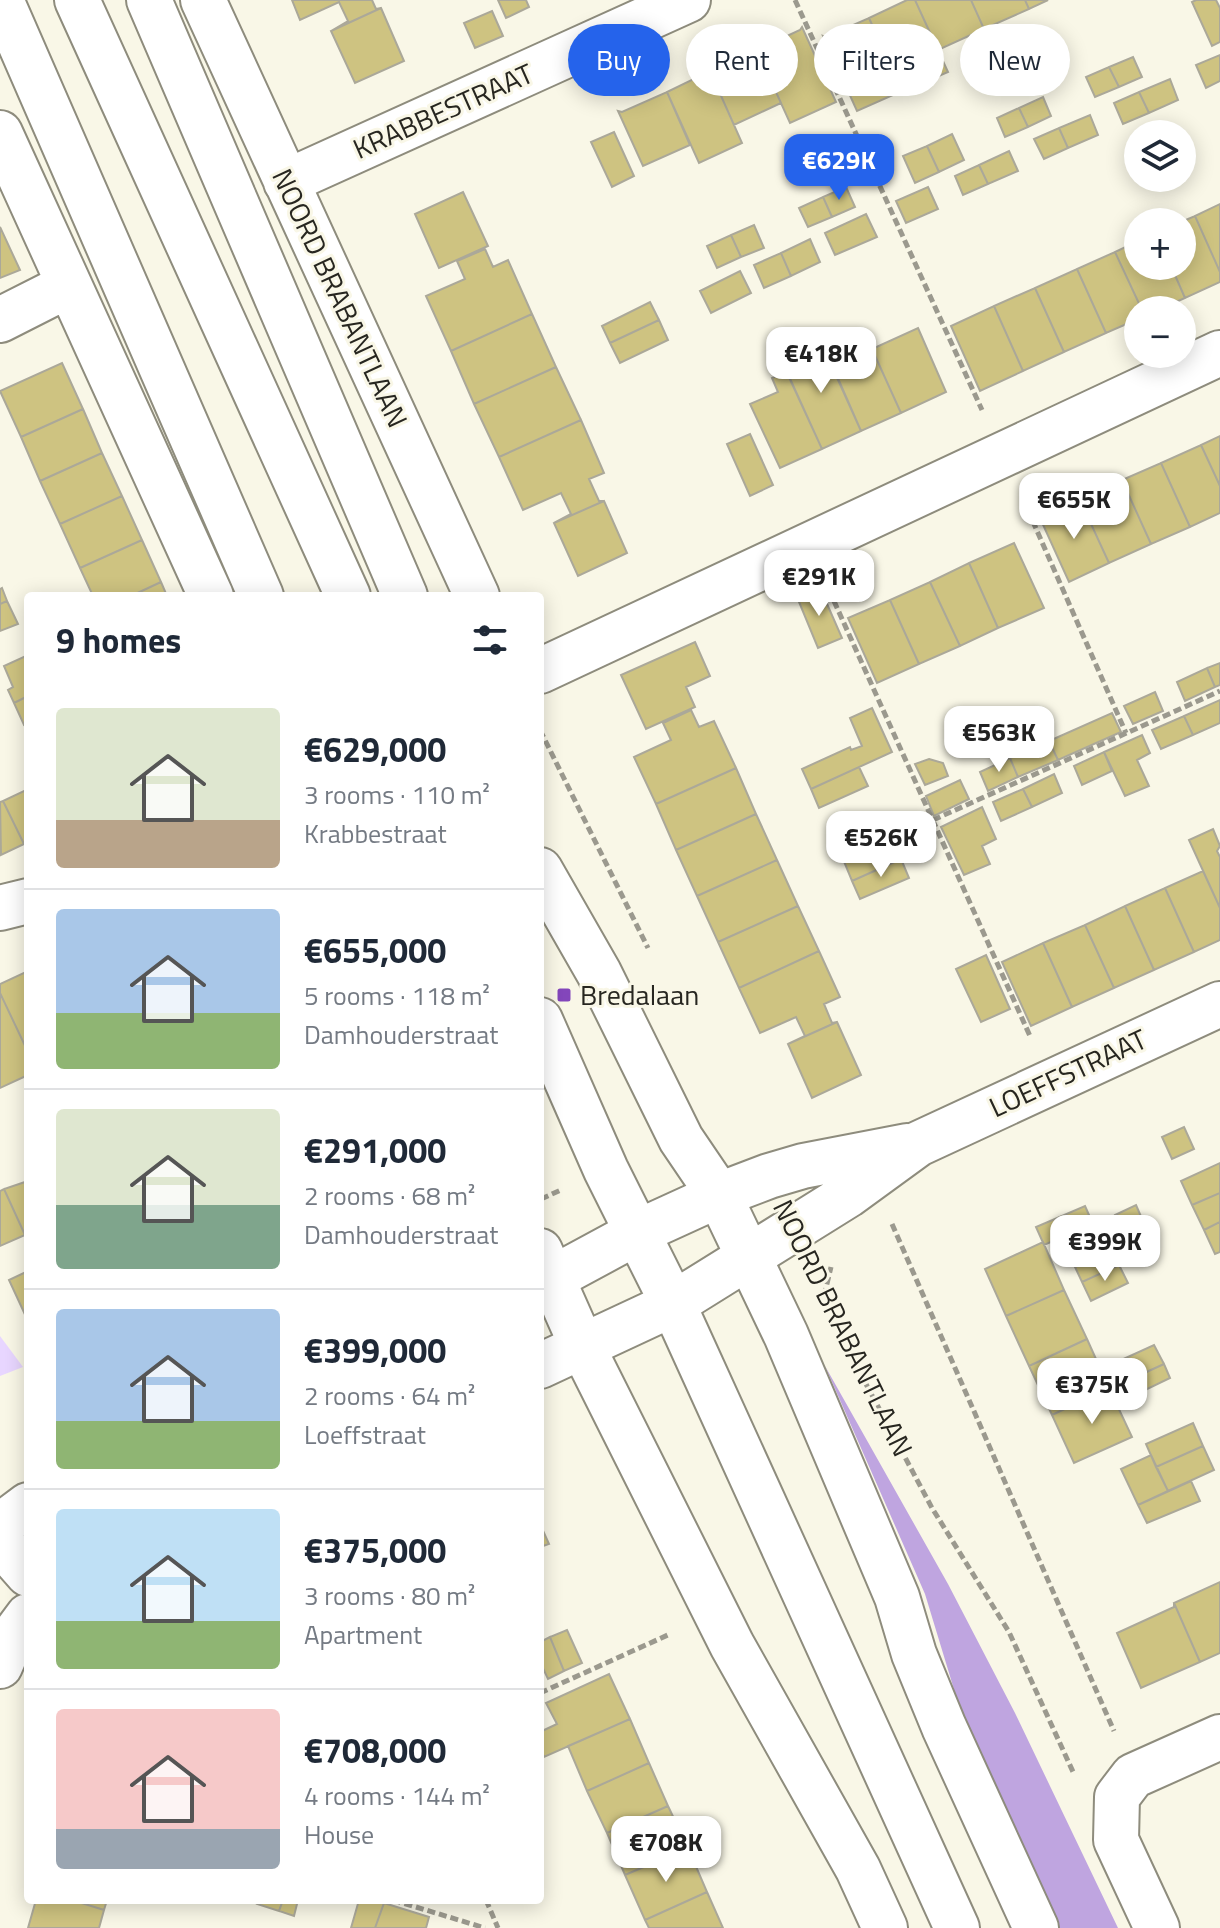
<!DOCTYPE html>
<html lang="en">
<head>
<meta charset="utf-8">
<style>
  body { margin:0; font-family:"Titillium Web",sans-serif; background:#f2f2f3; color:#1f2937; height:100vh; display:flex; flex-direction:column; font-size:30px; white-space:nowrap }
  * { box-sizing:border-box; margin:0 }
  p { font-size:26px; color:#747a83 }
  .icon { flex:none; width:44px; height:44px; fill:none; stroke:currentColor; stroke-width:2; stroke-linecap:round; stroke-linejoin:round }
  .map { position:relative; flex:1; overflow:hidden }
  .sheet { position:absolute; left:24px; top:592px; width:520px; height:1312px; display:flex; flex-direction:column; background:#fff; border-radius:8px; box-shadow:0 4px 20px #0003 }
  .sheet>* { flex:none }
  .hud { position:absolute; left:568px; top:24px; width:532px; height:72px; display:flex; gap:16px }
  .controls { position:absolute; left:1124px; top:120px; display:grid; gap:16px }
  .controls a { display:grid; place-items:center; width:72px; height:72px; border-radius:50%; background:#fff; box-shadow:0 4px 20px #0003; font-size:40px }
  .price { position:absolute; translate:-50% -68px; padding:0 18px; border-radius:16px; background:#fff; color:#222; font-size:26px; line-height:52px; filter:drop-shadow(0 2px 4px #0008) }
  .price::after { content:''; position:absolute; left:50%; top:48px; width:24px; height:18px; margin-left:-12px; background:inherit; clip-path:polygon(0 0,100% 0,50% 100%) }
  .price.on { background:#2563eb; color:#fff }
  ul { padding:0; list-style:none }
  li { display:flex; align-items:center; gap:24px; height:200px; padding:0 32px }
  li+li { border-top:2px solid #e0e1e3 }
  li span { display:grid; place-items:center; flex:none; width:224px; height:160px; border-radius:8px; color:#555 }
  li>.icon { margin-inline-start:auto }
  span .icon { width:96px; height:96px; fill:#fffc; stroke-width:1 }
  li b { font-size:34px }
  h2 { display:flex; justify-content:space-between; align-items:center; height:96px; padding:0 32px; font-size:34px }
  .pill { padding:0 28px; border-radius:36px; background:#fff; box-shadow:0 4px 20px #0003; font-size:28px; line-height:72px }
  .pill.on { background:#2563eb; color:#fff }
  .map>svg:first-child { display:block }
  .green { fill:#e8d6ff }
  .forest { fill:#bfa5e0 }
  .building { fill:#cec381; stroke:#aba899; stroke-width:2 }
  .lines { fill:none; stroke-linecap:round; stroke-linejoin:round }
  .minor-casing { stroke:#8e8c7d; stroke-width:48 }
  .major-casing { stroke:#8e8c7d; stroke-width:48 }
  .path { stroke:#9b998e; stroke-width:5; stroke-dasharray:8 4; stroke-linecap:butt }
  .minor { stroke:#fff; stroke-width:44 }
  .major { stroke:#fff; stroke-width:44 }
  .poi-dot { fill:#8346bb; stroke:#f9f7e7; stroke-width:3 }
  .labels { text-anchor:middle; stroke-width:6; stroke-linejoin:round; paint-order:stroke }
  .street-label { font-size:28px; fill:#272620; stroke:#f9f7e7 }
  .poi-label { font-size:28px; fill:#272620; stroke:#f9f7e7; text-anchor:start }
</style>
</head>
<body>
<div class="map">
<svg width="1220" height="1928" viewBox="0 0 1220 1928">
  <rect width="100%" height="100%" fill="#f9f7e7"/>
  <path class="green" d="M0,1336L23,1367L0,1376Z"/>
  <path class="forest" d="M825,1366L948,1584L1015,1713L1118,1928H1054L970,1742L925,1594Z"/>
  <path class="building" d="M292,0H372L376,9L381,8L331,31L348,21L339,2L300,20Z
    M498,0H526L529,7L506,18Z
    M907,0H915L948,72L902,92L869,18Z
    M915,0H971L984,29L938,50Z
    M971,0H1025L1029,9L984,29Z
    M1025,0H1048L1029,9Z
    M1196,0H1216L1220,8V42L1212,46L1192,2Z
    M381,8L404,61L355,83L331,31Z
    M492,11L503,36L475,48L464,23Z
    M869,18L902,91L857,111L823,36L826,37Z
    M802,27L836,102L790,123L757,50L800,30Z
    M757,50L781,103L734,125L710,71Z
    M1220,55V81L1206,88L1196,65Z
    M1133,57L1142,77L1119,87L1109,67Z
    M1109,67L1119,87L1095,97L1086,77Z
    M710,71L742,143L699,163L667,92Z
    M1170,79L1178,100L1149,113L1139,92Z
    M667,92L690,145L643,166L618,111L622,112Z
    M1139,92L1149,113L1123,124L1114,103Z
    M1043,97L1051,116L1028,127L1019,108Z
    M1019,108L1028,127L1005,137L997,118Z
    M1090,115L1098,135L1068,148L1059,128Z
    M1059,128L1068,148L1044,159L1034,139Z
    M614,132L634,176L612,187L591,142Z
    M952,134L964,160L939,172L927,146Z
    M927,146L939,172L915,183L903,156Z
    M1009,151L1018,171L988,184L979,165Z
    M979,165L988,184L963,195L955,176Z
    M846,187L855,207L832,217L823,197Z
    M928,187L938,209L906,223L896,201Z
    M463,192L488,246L439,268L415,214Z
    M823,197L832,217L808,227L799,208Z
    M1220,204V272L1195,216Z
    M866,214L877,237L835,255L825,233Z
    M1195,216L1220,272V282L1185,298L1171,266H1182L1181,222Z
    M754,225L764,248L741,257L731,235Z
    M0,227L20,270L0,278Z
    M731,235L741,257L717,268L707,246Z
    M810,239L820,262L791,276L781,253Z
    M1138,241V266H1171L1185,298L1158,310H1142L1115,252Z
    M485,249L493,267L508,260L532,314L451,351L426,296L465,279L457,261Z
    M1115,252L1142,310H1138V319L1106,333L1077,269Z
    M781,253L791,276L764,288L754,265Z
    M1077,269L1106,333L1064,352L1035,288Z
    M740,271L751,293L711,313L700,291Z
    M1035,288L1064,352L1023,371L994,306Z
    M650,302L659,320L610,343L602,326Z
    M994,306L1023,371L980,391L951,326Z
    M532,314L556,367L474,404L451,351Z
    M659,320L668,340L620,363L610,343Z
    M918,328L946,392L901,413L872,349Z
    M821,342L861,431L822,449L781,360Z
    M872,349L901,413L861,431L833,367Z
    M62,363L83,409L21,437L0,391Z
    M556,367L581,420L499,457L474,404Z
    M787,372L822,449L780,468L750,404L778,392L772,378Z
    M83,409L102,453L40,481L21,437Z
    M581,420L604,473L589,479L599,501H604L554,523L571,514L561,493L523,510L499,457Z
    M750,434L773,485L750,496L727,444Z
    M1220,436V486L1201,445Z
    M1201,445L1220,486V513L1190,527L1161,463Z
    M102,453L122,496L60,524L40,481Z
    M1161,463L1190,527L1151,544L1122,480Z
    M1122,480L1151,544L1109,563L1080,500Z
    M122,496L142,540L80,568L60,524Z
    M1080,500L1109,563L1069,582L1040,518Z
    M604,501L627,553L578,576L554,523Z
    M142,540L161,582L131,596H93L80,568Z
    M1014,543L1044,608L998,628L969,563Z
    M969,563L998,628L960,646L930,582Z
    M161,582L167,596H131Z
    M930,582L960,646L919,664L890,600Z
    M2,588L7,601L0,604V589Z
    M820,588L842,638L818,648L797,597Z
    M890,600L919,664L877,683L848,618Z
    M7,601L18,624L0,631V604Z
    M695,642L710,676L686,687L695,707L646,729L621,675Z
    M28,655V696L14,703L8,690L13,687L4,666Z
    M1220,663V685L1215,687L1207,668Z
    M1207,668L1215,687L1185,701L1177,682Z
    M1155,692L1163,711L1133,724L1124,706Z
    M28,696V723L24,725L14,703Z
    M1220,700V723L1193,735L1184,716Z
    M872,708L892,752L811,789L802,769L850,747L851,750L862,746L850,718Z
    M691,710L699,727L714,721L736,768L656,804L634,757L671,740L663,723Z
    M1112,713L1121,732L1058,760L1049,741Z
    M1184,716L1193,735L1161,749L1152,730Z
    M1142,735L1150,753L1137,760L1149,786L1125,796L1104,752Z
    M1049,741L1058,760L1018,777L1010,758Z
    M1104,752L1112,771L1082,785L1074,766Z
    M1010,758L1018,777L988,791L980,772Z
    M929,759L943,763L948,776L925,785L915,764Z
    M859,767L868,786L819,808L811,789Z
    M736,768L756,814L676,850L656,804Z
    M1054,774L1062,793L1032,807L1023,789Z
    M960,780L969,799L934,816L926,796Z
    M1023,789L1032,807L1001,821L993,802Z
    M26,790L28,795V842L24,844L3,801Z
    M3,801L24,844L1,855L0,802Z
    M982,807L996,839L982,846L990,864L964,875L941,827Z
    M756,814L777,860L697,896L676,850Z
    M1213,829L1220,846L1217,851L1220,857V908L1189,840Z
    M892,838L901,859L852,881L843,859Z
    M901,859L909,878L860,899L852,881Z
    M777,860L798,906L718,942L697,896Z
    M1203,871L1220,908V940L1194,952L1165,888Z
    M1165,888L1194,952L1154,970L1125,906Z
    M798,906L819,951L739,988L718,942Z
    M1125,906L1154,970L1114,988L1085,925Z
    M1085,925L1114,988L1072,1007L1043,943Z
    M1043,943L1072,1007L1031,1026L1002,962Z
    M819,951L840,997L824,1004L832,1023L837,1022L788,1044L805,1036L796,1017L760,1033L739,988Z
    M986,955L1010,1009L981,1022L956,969Z
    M28,971V1052L0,993V984Z
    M0,993L28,1052V1075L0,1088Z
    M837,1022L861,1075L812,1098L788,1044Z
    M1184,1127L1194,1149L1172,1159L1162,1137Z
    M1220,1163V1193L1192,1205L1181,1181Z
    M28,1181V1233L25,1235L4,1189Z
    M4,1189L25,1235L0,1246V1191Z
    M1220,1193V1222L1204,1230L1192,1205Z
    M1136,1205L1155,1249L1082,1282L1075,1267L1128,1243L1115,1215Z
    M1085,1206L1093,1224L1044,1245L1036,1227Z
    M1220,1222V1252L1215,1254L1204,1230Z
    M1043,1242L1064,1290L1006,1316L985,1269Z
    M1119,1265L1128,1283L1091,1301L1082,1282Z
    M28,1271V1321L9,1280Z
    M1064,1290L1087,1339L1029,1366L1006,1316Z
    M1087,1339L1109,1388L1052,1415L1029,1366Z
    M1154,1345L1164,1364L1129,1380L1119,1361Z
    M1164,1364L1170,1378L1135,1395L1129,1380Z
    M1109,1388L1132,1437L1074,1463L1052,1415Z
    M1193,1423L1203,1446L1156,1467L1146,1444Z
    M1203,1446L1214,1470L1168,1491L1156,1467Z
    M1151,1455L1168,1491L1138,1505L1121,1469Z
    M1191,1481L1200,1501L1147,1523L1138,1505Z
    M540,1524L549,1544L540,1547Z
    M1220,1582V1653L1200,1662L1174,1603Z
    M1174,1603L1200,1662L1141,1688L1117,1633L1174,1607Z
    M567,1630L582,1663L564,1671L550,1637Z
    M550,1637L564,1671L548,1679L540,1662V1642Z
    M609,1674L630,1719L544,1757L540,1747V1732L557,1724L546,1703Z
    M630,1719L649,1763L587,1791L568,1746Z
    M649,1763L668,1806L607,1833L587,1791Z
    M668,1806L688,1848L625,1875L607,1833Z
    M688,1848L707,1892L645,1920L625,1875Z
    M707,1892L723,1928H649L645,1920Z
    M36,1900H72L104,1910L99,1928H28Z
    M72,1900H107L104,1910Z
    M259,1900H283L279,1911L257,1904Z
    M283,1900H298L294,1916L279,1911Z
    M359,1900L384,1903L375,1928H351Z
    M384,1903L429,1917L426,1928H375Z"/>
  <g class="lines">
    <g class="minor-casing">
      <path id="minor" d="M77,0L348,596
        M203,0L477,596
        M0,133L211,596
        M286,182L688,0
        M0,320L69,285
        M540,671L1220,353
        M0,908L28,901
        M540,1020L606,1170L673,1304L957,1928
        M540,1285L638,1232L719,1195L769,1176L803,1166L907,1146
        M540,1366L673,1304L848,1195L918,1144L1220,1004
        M0,1526L28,1505
        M0,1542L28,1574
        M0,1666L13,1636L28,1616
        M1157,1928L1116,1840L1117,1797L1133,1776L1220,1737"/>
    </g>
    <g class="major-casing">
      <path id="major" d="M1,0L261,596
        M149,0L405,596
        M540,870L599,973L681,1139L719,1195L786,1335L897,1597L914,1654L944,1727L1036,1928
        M540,1251L583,1348L732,1645L858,1869L885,1928"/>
    </g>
    <path class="path" d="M795,0L982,410
      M1023,499L1126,733
      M829,590L1030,1036
      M540,730L648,948
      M933,820L1220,691
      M541,1199L561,1190
      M892,1224L1114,1731
      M824,1296L831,1267
      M866,1384L932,1508L1009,1632L1074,1774
      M540,1693L670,1634
      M393,1900L485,1928
      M486,1900L498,1928"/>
    <use href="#minor" class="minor"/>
    <use href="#major" class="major"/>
  </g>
  <rect class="poi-dot" x="556" y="987" width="16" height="16" rx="4"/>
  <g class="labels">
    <g class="street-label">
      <text transform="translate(443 111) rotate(-24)" y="10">KRABBESTRAAT</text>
      <text transform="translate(340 298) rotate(65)" y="10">NOORD BRABANTLAAN</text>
      <text transform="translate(1068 1073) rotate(-25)" y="10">LOEFFSTRAAT</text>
      <text transform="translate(843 1328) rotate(64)" y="10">NOORD BRABANTLAAN</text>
    </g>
    <g class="poi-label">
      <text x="580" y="1005">Bredalaan</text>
    </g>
  </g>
</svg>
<div class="controls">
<a><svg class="icon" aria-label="layers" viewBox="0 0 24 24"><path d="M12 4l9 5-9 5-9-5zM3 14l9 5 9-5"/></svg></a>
<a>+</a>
<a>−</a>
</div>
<b class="price on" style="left:839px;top:202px">€629K</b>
<b class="price" style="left:821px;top:395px">€418K</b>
<b class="price" style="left:1074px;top:541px">€655K</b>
<b class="price" style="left:819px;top:618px">€291K</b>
<b class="price" style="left:999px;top:774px">€563K</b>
<b class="price" style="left:881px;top:879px">€526K</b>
<b class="price" style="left:1105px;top:1283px">€399K</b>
<b class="price" style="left:1092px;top:1426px">€375K</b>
<b class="price" style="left:666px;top:1884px">€708K</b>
<div class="hud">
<a class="pill on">Buy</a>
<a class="pill">Rent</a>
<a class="pill">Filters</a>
<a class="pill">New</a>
</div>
<section class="sheet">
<h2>9 homes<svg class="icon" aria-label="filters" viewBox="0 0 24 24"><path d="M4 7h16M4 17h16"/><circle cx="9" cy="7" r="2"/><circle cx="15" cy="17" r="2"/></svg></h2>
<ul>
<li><span style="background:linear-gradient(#dfe7d0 70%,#b9a48a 0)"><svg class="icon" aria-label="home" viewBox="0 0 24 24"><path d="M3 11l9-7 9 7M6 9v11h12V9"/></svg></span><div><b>€629,000</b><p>3 rooms · 110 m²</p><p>Krabbestraat</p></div></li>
<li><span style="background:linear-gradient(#a9c7e8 65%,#8fb573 0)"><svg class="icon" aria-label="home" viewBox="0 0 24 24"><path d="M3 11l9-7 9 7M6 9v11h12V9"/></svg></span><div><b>€655,000</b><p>5 rooms · 118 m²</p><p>Damhouderstraat</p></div></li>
<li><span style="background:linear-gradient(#dfe7d0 60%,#7fa58c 0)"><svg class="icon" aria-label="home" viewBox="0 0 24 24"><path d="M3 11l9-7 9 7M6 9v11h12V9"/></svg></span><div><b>€291,000</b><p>2 rooms · 68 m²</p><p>Damhouderstraat</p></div></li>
<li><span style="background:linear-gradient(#a9c7e8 70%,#8fb573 0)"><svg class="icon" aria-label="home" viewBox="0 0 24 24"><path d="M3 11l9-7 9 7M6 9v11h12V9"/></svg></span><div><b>€399,000</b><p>2 rooms · 64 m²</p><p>Loeffstraat</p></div></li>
<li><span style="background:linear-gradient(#bfe0f5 70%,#8fb573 0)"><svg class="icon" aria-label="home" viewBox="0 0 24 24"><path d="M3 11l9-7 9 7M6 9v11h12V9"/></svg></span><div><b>€375,000</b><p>3 rooms · 80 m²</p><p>Apartment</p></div></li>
<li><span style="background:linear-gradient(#f6c9c9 75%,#9aa5b1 0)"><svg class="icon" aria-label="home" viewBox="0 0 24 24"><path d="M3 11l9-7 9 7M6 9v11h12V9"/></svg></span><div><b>€708,000</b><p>4 rooms · 144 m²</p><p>House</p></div></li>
</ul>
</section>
</div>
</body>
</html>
